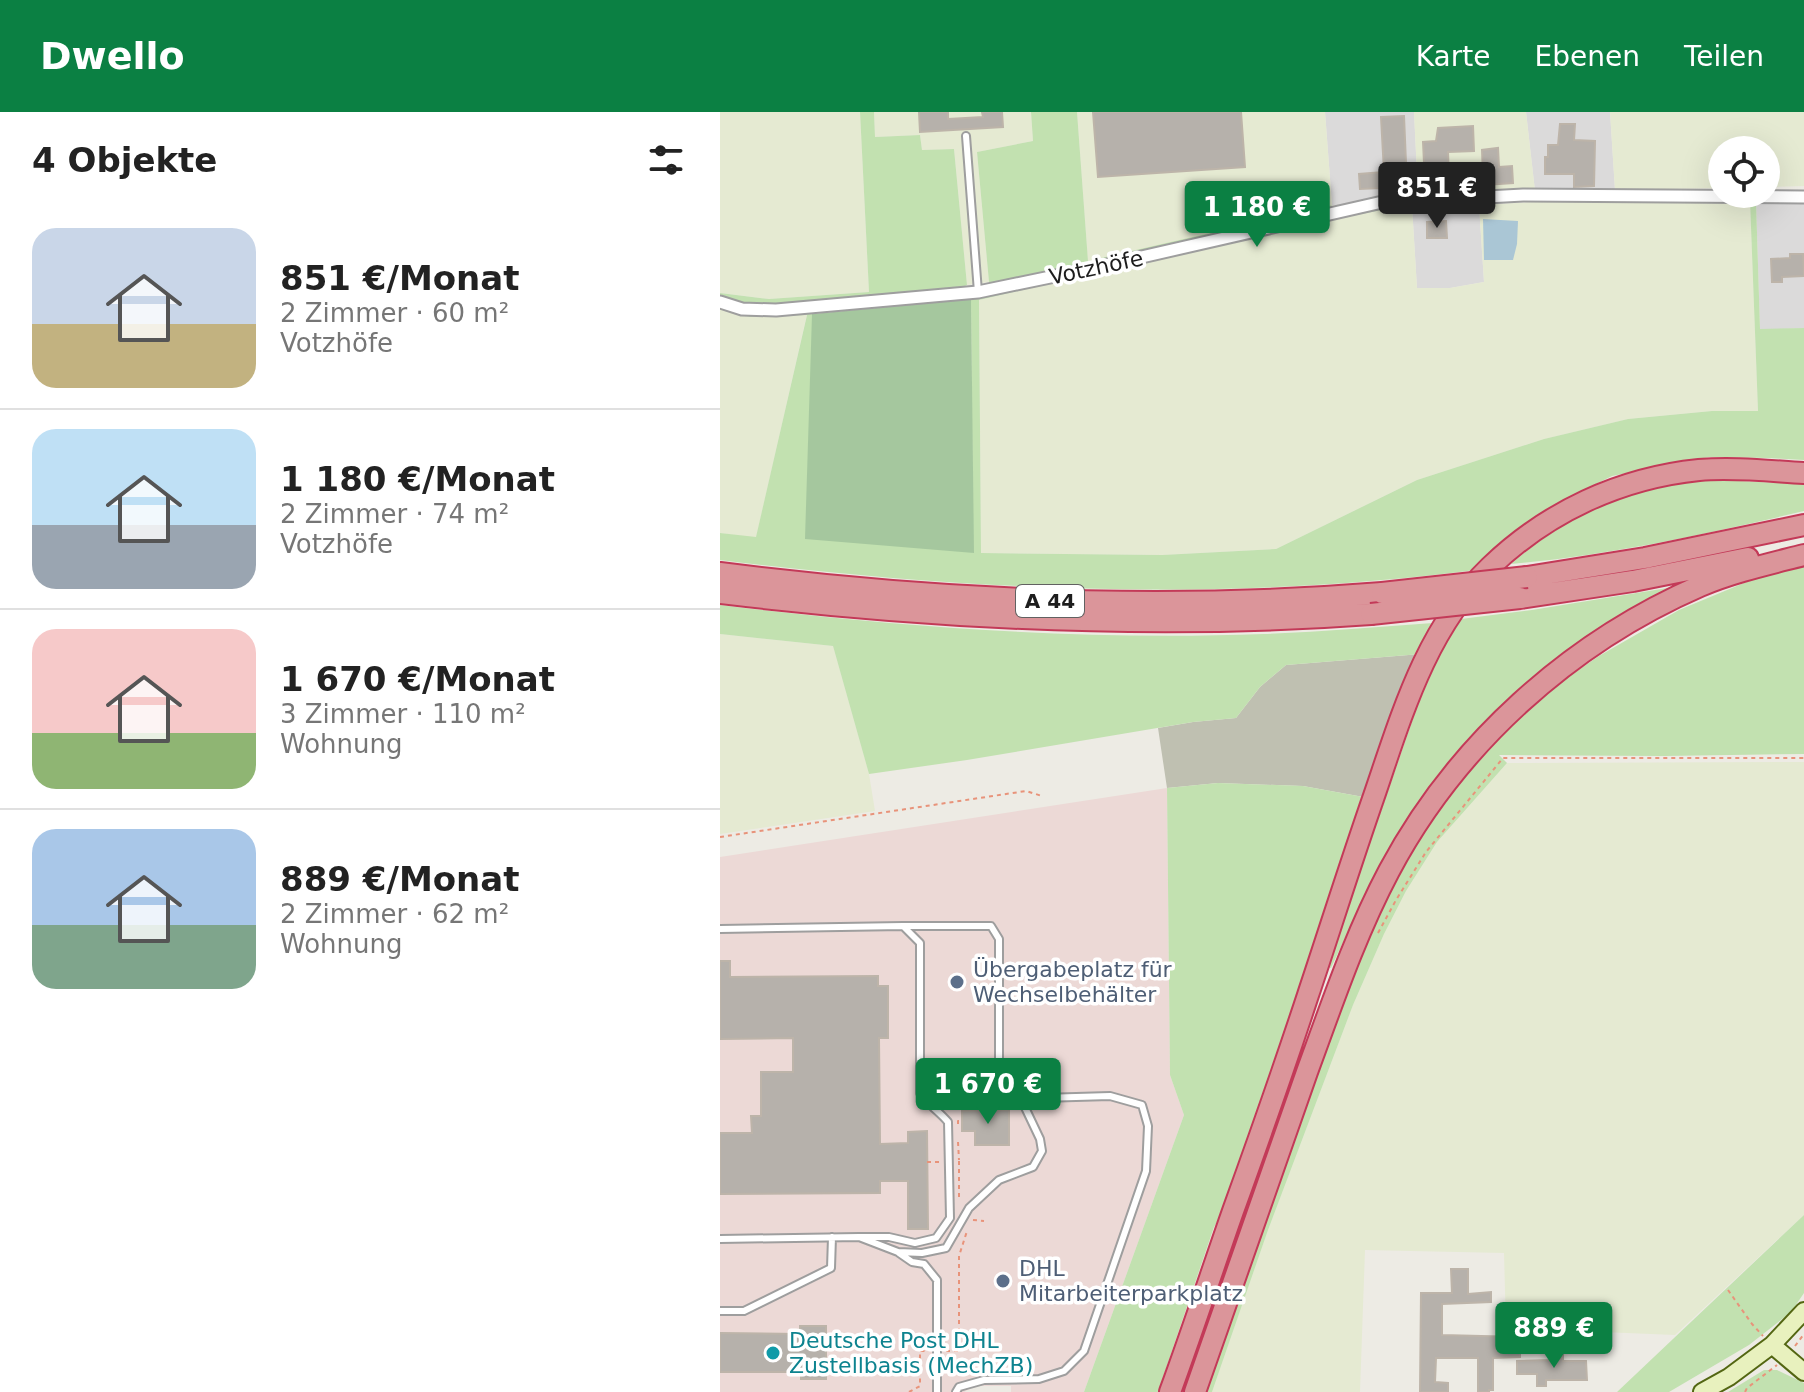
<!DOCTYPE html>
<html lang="de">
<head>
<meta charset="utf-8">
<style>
  body { margin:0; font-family:"DejaVu Sans",sans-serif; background:#f2f2f2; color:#222; height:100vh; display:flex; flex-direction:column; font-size:30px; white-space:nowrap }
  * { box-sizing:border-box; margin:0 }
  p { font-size:26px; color:#767676 }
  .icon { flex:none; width:44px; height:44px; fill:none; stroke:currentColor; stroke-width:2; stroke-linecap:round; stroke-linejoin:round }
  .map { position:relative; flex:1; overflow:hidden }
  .panel { display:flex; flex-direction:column; background:#fff; width:720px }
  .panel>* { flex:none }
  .controls { position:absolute; left:988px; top:24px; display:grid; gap:16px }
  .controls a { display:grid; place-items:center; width:72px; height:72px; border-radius:50%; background:#fff; box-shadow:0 8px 32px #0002; font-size:40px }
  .price { position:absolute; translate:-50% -68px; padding:0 18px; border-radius:8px; background:#0b8043; color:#fff; font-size:26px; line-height:52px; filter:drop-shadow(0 2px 4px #0008) }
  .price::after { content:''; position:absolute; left:50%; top:48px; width:24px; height:18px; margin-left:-12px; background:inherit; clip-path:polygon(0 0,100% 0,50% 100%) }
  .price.active { background:#222; color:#fff }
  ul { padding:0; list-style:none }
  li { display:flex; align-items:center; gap:24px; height:200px; padding:0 32px }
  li+li { border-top:2px solid #e0e0e0 }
  li span { display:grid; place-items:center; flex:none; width:224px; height:160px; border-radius:24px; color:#555 }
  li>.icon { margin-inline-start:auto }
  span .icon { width:96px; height:96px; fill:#fffc; stroke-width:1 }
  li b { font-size:34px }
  h2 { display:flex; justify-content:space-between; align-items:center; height:96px; padding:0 32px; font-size:34px }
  header { display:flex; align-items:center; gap:48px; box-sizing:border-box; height:112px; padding:0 40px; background:#0b8043; color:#fff }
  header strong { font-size:38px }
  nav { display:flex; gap:44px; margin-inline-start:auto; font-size:28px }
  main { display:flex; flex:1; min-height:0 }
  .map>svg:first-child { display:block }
  .residential { fill:#dbdada }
  .commercial { fill:#ecd9d6 }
  .construction { fill:#bfc0b1 }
  .farmland { fill:#e5ead2 }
  .grass { fill:#c2e1b0 }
  .forest { fill:#a5c79e }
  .water { fill:#aac6d5 }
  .building { fill:#b6b1ab; stroke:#bdb4a9; stroke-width:2 }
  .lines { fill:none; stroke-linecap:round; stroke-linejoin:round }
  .lane-casing { stroke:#9e9e9e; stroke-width:10 }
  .street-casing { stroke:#9e9e9e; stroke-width:15 }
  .secondary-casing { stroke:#536612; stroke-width:20 }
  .highway-casing { stroke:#c33a58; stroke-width:24 }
  .path { stroke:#e8937a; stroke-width:2; stroke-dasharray:4 4; stroke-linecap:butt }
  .lane { stroke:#fff; stroke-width:6 }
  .street { stroke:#fff; stroke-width:11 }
  .secondary { stroke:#e8f1be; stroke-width:16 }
  .highway { stroke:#db959a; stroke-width:20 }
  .highway-bridge-casing { stroke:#c33a58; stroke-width:24; stroke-linecap:butt }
  .highway-bridge { stroke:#db959a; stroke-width:20 }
  .service-dot { fill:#5c6f8a; stroke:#fff; stroke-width:3 }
  .culture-dot { fill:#0f9aa8; stroke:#fff; stroke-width:3 }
  .labels { text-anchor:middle; stroke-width:7; stroke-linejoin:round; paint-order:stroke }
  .shield { fill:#fff; stroke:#616161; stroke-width:2 }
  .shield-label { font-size:20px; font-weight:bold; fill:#1d1d1d }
  .street-label { font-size:22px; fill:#1d1d1d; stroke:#fff }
  .service-label { font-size:22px; fill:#4e5e75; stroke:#fff; text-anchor:start }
  .culture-label { font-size:22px; fill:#0d838f; stroke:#fff; text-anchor:start }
</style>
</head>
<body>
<header>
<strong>Dwello</strong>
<nav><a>Karte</a><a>Ebenen</a><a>Teilen</a></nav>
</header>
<main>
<section class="panel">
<h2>4 Objekte<svg class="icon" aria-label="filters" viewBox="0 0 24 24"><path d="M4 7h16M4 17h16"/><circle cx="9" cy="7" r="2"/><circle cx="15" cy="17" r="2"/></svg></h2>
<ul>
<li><span style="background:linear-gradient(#c9d6e8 60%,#c2b280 0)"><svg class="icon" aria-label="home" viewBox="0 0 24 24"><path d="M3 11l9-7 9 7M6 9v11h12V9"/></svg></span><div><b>851 €/Monat</b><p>2 Zimmer · 60 m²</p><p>Votzhöfe</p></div></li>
<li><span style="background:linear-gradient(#bfe0f5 60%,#9aa5b1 0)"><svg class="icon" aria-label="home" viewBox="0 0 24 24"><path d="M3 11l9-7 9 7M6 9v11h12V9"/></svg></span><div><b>1 180 €/Monat</b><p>2 Zimmer · 74 m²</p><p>Votzhöfe</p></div></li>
<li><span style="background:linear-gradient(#f6c9c9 65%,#8fb573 0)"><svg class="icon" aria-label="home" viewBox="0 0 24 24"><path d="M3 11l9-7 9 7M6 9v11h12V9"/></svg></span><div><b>1 670 €/Monat</b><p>3 Zimmer · 110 m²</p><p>Wohnung</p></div></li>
<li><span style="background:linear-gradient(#a9c7e8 60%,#7fa58c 0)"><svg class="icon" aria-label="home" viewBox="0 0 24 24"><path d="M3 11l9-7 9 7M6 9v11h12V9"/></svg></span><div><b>889 €/Monat</b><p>2 Zimmer · 62 m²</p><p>Wohnung</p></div></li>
</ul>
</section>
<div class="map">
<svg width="1084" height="1280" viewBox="0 0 1084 1280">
  <rect width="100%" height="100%" fill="#edebe4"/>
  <path class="residential" d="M605,0H694L698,83L662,85L625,93H612Z
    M806,0H890L895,78L815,79Z
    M1036,89H1084V216L1040,218Z
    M746,92L759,93L764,170L730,176H697L692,94Z"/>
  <path class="commercial" d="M447,676L450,963L464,1003L364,1280H291V1274H254L244,1280H0V745Z"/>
  <path class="construction" d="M701,542L649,686L583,674L498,671L447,676L438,616L473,610L516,606L540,575L566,553Z"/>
  <path class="farmland" d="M0,0H140L149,180L49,187L0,181Z
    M154,0H311L313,29L257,40L269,170L247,173L234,37L202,38L200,23L155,25Z
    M357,0H605L612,93L368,150Z
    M694,0H806L815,79L698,83Z
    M890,0H1084V74L1046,75V38H1002V76L895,78Z
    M852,88L1030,89L1038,299H992L908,307L824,327L697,368L556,437L442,443L261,441L259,188L596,111L682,94H692L697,176H730L764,170L759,93Z
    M0,197L30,205L87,202L36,426L0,421Z
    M0,522L113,534L149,662L155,699L0,722Z
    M1084,650V1103L955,1223L786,1216L784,1141L645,1138L640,1280H492L548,1118L633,893L664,822L686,779L717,730L787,651Z"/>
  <path class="grass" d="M140,0H154L155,25L200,23L202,38L234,37L247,173L232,180L50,195L27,193L0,187V181L49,187L149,180Z
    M311,0H357L368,149L612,93L607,99L369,154H356L276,174L269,170L257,40L313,29Z
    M1030,89H1036L1040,217L1084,216V348L1049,346L989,345L892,364L832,394L782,435L762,457C509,491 252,479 0,448V421L36,425L87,203L30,205L0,197V194L92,199L126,198L92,202L253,441L251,187L664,94H682L596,111L259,188L261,441L442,443L556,437L697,368L824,327L908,307L992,299H1038Z
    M971,369H1019L1084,372V399C987,422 890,443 791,452C829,419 872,393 921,379C937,375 954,373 971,369Z
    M1084,451V642L944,644L779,643L787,651L717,730L686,779L664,822L633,893L548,1118L492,1280H483L639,830L702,721L737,673L780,626L829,578L879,544L959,498L1036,466Z
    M972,472L858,539L676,730L644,785L611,856L607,855L697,595L722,537L741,507L812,498Z
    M0,493C180,515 362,529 544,522C600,520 656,515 713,511L701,542L566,553L540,575L516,606L473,610L247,648L149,662L113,534L0,522Z
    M498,671L583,674L649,686L509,1089L494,1115L438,1280H364L464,1003L450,963L447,676Z
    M1084,1103V1181L1071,1200L1029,1233L949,1280H897Z
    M1044,1258H1057L1084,1271V1280H1008Z"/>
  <path class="forest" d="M251,187L254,441L85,427L92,202Z"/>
  <path class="water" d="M763,107L798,109L797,132L793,148H764Z"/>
  <path class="building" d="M199,0H228V7L263,5L262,0H282L283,15L200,20Z
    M373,0H521L525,55L378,65Z
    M684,4L686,51H704L703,30L716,29L718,16L753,14L754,39L728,40L729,65L763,64L762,38L778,36L779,55L792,54L793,71L764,73L765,76L747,77L736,76L737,78L662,82L661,76L640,77L639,62L664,60L661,5Z
    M840,12H855L854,28L875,29L874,74L854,75V62H825V45H828V33H838Z
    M726,109L727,126H707V110Z
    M1070,142H1083L1084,164L1062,165V170H1052L1051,147L1070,146Z
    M0,849H10V865L158,864V874H168V926H159L160,1032L188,1031V1020L207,1019L208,1117H188V1069H160V1081L0,1082V1021H32L31,1004H41V960H73V926L0,927Z
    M289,998V1033H255V1019H242V999Z
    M731,1157H748V1182L771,1180V1190L722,1192V1223L800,1225V1245L773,1246V1278H769V1280H758V1246H716L715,1270L728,1271V1280H700L701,1181H732Z
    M80,1214H106V1267H81V1260H0V1221L80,1222Z
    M832,1243H843V1249H866L867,1268H826V1274H817V1262H797V1249L832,1248Z"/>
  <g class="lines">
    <g class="lane-casing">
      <path id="lane" d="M246,24L258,180
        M183,814H271L279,827V980
        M0,817L183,814L200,831V981C208,993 219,999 228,1010L230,1106L216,1126L195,1131L169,1125H139
        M200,981L279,980L287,987L390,984L422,993L428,1014L426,1059L364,1239L344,1259L319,1267L264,1268L239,1275L236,1280
        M0,1127L139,1125L178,1140L202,1141L226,1136L249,1096L279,1068L313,1055L322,1039L320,1027L301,987
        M179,1141L192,1150L204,1152L217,1168V1280
        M0,1199H24L111,1156L112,1125"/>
    </g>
    <g class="street-casing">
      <path id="street" d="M0,190L22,197L56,198L258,180L369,157L658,91L803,83L1084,85"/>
    </g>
    <g class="secondary-casing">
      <path id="secondary" d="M1052,1233L1084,1260
        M982,1280L1009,1265L1052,1233L1084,1199"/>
    </g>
    <g class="highway-casing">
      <path id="highway" d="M0,461C220,489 440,499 662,481
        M807,465L925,446L1084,413
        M0,481C217,507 433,518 651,502
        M800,486L913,469L1028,446
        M450,1280C472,1220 492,1159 513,1099C539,1027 564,956 588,883C610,817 631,750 654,684C682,602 706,517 770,455C827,400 900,366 979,358C1014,355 1049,359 1084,361
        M475,1280C513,1174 549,1066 587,960C612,892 635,823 669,759C736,633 849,531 980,474C1013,460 1049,452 1084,443"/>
    </g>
    <path class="path" d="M0,725L306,679L322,684
      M658,821L676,788L706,740L783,646H1084
      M238,1012V1009H242
      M238,1030L239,1048
      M239,1049V1086
      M207,1050H221
      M253,1108L264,1109
      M1008,1178L1032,1212L1043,1224
      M1075,1234L1084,1222
      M226,1239H239V1144L247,1119
      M189,1280L200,1274V1239H208
      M1025,1280L1027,1276L1057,1253"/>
    <use href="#lane" class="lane"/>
    <use href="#street" class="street"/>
    <use href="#secondary" class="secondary"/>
    <use href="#highway" class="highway"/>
    <g class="highway-bridge-casing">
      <path id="highway-bridge" d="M662,481L807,465
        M651,502L800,486"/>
    </g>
    <use href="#highway-bridge" class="highway-bridge"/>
  </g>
  <g class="service-dot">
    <circle cx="237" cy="870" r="8"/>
    <circle cx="283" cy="1169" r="8"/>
  </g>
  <circle class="culture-dot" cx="53" cy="1241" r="8"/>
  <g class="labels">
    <rect class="shield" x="296" y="473" width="68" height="32" rx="6"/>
    <g class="shield-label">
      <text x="330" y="496">A 44</text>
    </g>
    <g class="street-label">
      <text transform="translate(376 155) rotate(-12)" y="8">Votzhöfe</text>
    </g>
    <g class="service-label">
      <text x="253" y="865">Übergabeplatz für<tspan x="253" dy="25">Wechselbehälter</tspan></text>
      <text x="299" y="1164">DHL<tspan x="299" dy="25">Mitarbeiterparkplatz</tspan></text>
    </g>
    <g class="culture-label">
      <text x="69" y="1236">Deutsche Post DHL<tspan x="69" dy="25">Zustellbasis (MechZB)</tspan></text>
    </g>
  </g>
</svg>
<div class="controls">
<a><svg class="icon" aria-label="locate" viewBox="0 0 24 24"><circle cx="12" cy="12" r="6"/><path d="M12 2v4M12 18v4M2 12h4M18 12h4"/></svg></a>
</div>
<b class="price active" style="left:717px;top:118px">851 €</b>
<b class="price" style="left:537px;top:137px">1 180 €</b>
<b class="price" style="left:268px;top:1014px">1 670 €</b>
<b class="price" style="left:834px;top:1258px">889 €</b>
</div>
</main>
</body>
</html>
